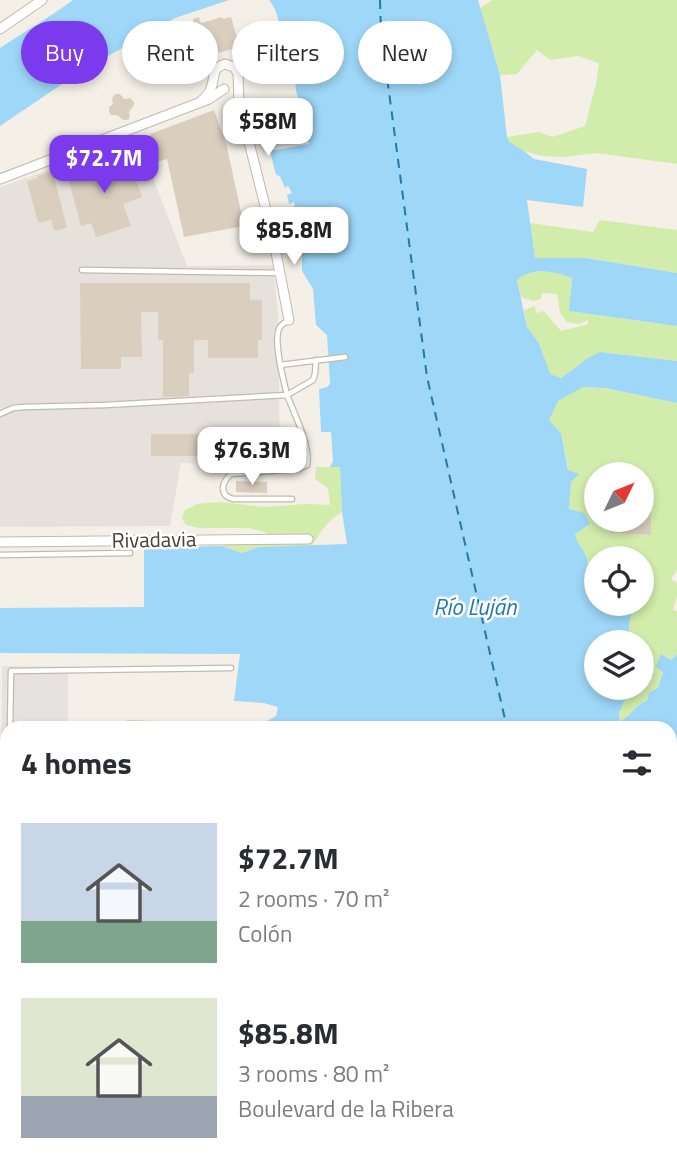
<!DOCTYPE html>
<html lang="en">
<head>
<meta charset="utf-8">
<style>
  body { margin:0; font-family:"Titillium Web",sans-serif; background:#f7f7f7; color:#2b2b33; height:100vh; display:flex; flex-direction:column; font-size:26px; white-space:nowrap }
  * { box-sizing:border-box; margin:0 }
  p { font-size:23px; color:#7c7c81 }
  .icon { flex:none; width:38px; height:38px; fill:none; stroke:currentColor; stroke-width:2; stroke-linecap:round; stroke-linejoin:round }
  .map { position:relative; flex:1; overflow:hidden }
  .side { position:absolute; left:0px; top:721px; width:677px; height:450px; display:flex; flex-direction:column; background:#fff; border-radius:21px 21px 0 0; box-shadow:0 4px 10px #0003 }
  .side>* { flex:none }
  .top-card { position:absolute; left:21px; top:21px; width:635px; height:63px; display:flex; gap:14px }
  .needle { width:46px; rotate:47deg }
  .controls { position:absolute; left:584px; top:462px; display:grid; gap:14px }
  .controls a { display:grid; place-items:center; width:70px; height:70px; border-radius:50%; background:#fff; box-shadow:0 4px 10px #0003; font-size:35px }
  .price { position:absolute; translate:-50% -60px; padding:0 16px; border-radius:14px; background:#fff; color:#222; font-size:23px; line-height:46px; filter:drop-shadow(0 2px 4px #0008) }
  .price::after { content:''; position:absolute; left:50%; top:42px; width:21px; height:16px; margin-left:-10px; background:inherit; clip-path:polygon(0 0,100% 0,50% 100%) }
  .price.current { background:#7c3aed; color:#fff }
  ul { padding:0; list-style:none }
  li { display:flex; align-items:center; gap:21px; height:175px; padding:0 21px }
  li span { display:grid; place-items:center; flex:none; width:196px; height:140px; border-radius:0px; color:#555 }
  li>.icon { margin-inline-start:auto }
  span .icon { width:84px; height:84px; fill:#fffc; stroke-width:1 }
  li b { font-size:30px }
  h2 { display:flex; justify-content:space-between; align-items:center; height:84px; padding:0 21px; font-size:30px }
  .pill { padding:0 24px; border-radius:32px; background:#fff; box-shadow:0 4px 10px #0003; font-size:24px; line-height:63px }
  .pill.current { background:#7c3aed; color:#fff }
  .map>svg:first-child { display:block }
  .industrial { fill:#e7e1db }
  .green { fill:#d2ecac; fill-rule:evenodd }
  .parking { fill:#e5e2df }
  .water { fill:#9ed7f7 }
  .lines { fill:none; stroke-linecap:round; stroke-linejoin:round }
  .ferry { stroke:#2279ad; stroke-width:2; stroke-dasharray:9 7; stroke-linecap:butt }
  .building { fill:#dacebe }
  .lane-casing { stroke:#c4baab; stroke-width:7 }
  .street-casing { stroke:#c4baab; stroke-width:11 }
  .lane { stroke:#fff; stroke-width:4.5 }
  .street { stroke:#fff; stroke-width:9 }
  .labels { text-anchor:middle; stroke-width:5; stroke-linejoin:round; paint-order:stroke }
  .street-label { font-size:21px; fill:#484035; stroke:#fff }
  .water-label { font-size:23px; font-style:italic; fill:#2279ad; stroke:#fff }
</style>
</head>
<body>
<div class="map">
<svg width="677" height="1170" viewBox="0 0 677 1170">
  <rect width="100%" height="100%" fill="#f5f0e7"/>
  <path class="industrial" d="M138,139L187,266L273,265L278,314L280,466L181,463L170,526L0,527V187Z"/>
  <path class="green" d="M492,0H677V164L596,153L563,157L542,156L524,151L509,143L507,137L539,132L552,137L585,126L596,84L599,63L578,56L550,60L537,50L517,74L500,75L480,8Z
    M600,220L677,230V273L586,258H535L530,223L593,232Z
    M535,272H559L572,277L570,311L677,326V361L600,352L574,368L561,378L549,374L539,343L527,327L524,310L535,306L536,313L544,311L561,331L588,324V320L579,324L567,322L560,313L557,294L542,293L541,299L533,301L521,297L517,279L523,274Z
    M583,387L605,388L677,403V570L671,579L677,583V596L673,610L677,611V654L671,660L661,654L663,672L658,688L649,693L647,701C634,705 631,715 620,723L619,712L627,697L617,688H642V642H632C631,637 628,631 629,626C630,616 634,613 629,604H642V558H597V585C588,576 590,567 586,556C583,548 577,544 575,534L590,524L569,510L571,482L561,433L549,420L557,401ZM597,474H642V507L651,508L650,535L611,533V520H597Z
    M316,467H340L342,512C327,521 321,531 312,546L259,547L242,553L222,546L268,533L249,528H199L186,525L182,518L185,510L197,504L220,502L265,507L306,504L330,505L328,488L315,479Z
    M677,755V925L670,903V766Z
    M0,987H7V1164H55L56,1170H0Z
    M170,1164C200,1164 231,1169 262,1169C277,1168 291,1167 306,1166V1164H425L427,1170H173Z"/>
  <path class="parking" d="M2,666L68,667V721H101V728H7V810H1Z
    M0,908H7V987H0Z"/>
  <path class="water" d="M73,0H229L175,18L80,72L0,126V48C24,32 50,17 73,0Z
    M269,0H478L500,75L507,137L509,142L524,151L534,159L587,169L583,207L527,200L535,258H586L677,273V326L569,311L572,278C556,271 531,267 517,280L527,327L539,343L550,374L561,378L588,358L600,352L677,361V403L605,388L583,387L558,401L549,420L561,433L568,470L579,474L571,482L569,509L584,513L590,524L575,534C577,544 583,548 586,556C590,567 588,576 597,585V604H629C634,613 630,616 629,626C628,631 631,637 632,642H597V688H617L627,697L619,712L620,722C632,715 634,705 647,701L649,693L658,688L663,672L656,667L661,654L671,660L677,654V755L670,766V728H265V722L276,716L278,707L264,703L234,701L240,654L0,653V608L144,607V548L222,546L242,553L259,547L347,544L342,512L340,467H330L333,461L331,432H321L319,389L327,387L330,384L327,335L316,325L313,289L302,271V254L306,246L301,218L302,212H295L293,207L295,205L294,202L289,204L287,195L292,193L288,186L285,188L280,176L276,175L270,151L309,144L301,107L296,91L295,81C274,60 288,22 269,0Z
    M670,903L677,925V1170H427L425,1164H670Z"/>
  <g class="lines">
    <path class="ferry" d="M380,0L381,32L427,377L507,728
      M608,1164L610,1170"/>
  </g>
  <path class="building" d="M199,17L201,23L222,17L223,19L231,17L240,47L202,57L201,53L193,55L191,47L196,45L191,26L194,25L193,19Z
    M115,94H120L124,99L130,98L134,102V105L129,112L130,117L128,120H123L117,115H111L109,112V107L113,104L112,98Z
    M214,110L227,147L244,226L184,237L167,159L157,162L151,146L150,134Z
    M108,159L111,168L129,161L142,197L123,204L131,226L96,237L91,223L81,226L67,174L74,170Z
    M50,172H53L67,228L54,231L51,220L38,223L27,181L38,178L37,176Z
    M80,283H250V300H262V340H258V358H208V340H194V373H189V396L163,397V340H158V312H141L142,357H121V369H81Z
    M151,434H257V456H151Z
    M236,481L267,482V493L236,492Z
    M642,507L651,508V535L610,533L611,520H642Z
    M127,720L196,722V728H126Z"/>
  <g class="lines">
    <g class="lane-casing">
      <path id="lane" d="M82,270L280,273
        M289,320C286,322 282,324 280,327C272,338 284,382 287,395L313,380L315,374L316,360
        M280,365L345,357
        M0,414L13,408L24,407L105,405L287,395C294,413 311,447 307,465L298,469L231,474C222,482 218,495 233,499H292
        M0,555L130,553
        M10,728L11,671L231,668
        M0,775H7
        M0,908H7
        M273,1165L295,1164"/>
    </g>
    <g class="street-casing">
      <path id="street" d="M0,29L42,0
        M200,102C205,98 209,94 211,88C216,76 210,69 225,64L234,67L238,73L239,102L274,242L289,320
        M0,179L209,99L224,89
        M0,542L308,539
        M0,819H7
        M81,1164L82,1170
        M235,1164L273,1165"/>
    </g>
    <use href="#lane" class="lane"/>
    <use href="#street" class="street"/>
  </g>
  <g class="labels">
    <g class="street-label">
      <text transform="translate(154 540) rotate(-1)" y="7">Rivadavia</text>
    </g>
    <g class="water-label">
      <text x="475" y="615">Río Luján</text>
    </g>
  </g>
</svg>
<div class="controls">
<a><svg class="needle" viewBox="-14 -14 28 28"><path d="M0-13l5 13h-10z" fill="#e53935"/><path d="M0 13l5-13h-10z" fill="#7c7c81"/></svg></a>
<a><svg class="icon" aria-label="locate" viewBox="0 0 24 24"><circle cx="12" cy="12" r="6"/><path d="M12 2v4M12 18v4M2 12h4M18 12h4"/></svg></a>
<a><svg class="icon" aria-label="layers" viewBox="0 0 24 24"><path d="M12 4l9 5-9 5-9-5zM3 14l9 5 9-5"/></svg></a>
</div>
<b class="price" style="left:268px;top:158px">$58M</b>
<b class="price current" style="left:104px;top:195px">$72.7M</b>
<b class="price" style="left:294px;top:267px">$85.8M</b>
<b class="price" style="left:252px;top:487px">$76.3M</b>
<div class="top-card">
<a class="pill current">Buy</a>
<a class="pill">Rent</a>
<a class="pill">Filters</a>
<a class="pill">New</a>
</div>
<section class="side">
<h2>4 homes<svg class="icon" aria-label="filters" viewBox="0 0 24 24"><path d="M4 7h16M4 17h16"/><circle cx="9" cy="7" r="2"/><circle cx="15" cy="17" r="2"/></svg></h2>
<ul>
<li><span style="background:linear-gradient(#c9d6e8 70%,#7fa58c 0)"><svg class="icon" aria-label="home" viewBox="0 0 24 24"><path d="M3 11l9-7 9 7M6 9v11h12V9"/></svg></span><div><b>$72.7M</b><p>2 rooms · 70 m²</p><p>Colón</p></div></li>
<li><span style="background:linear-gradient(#dfe7d0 70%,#9aa5b1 0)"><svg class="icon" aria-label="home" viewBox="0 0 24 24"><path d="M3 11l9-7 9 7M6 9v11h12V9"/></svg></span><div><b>$85.8M</b><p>3 rooms · 80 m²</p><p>Boulevard de la Ribera</p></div></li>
</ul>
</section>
</div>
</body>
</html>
